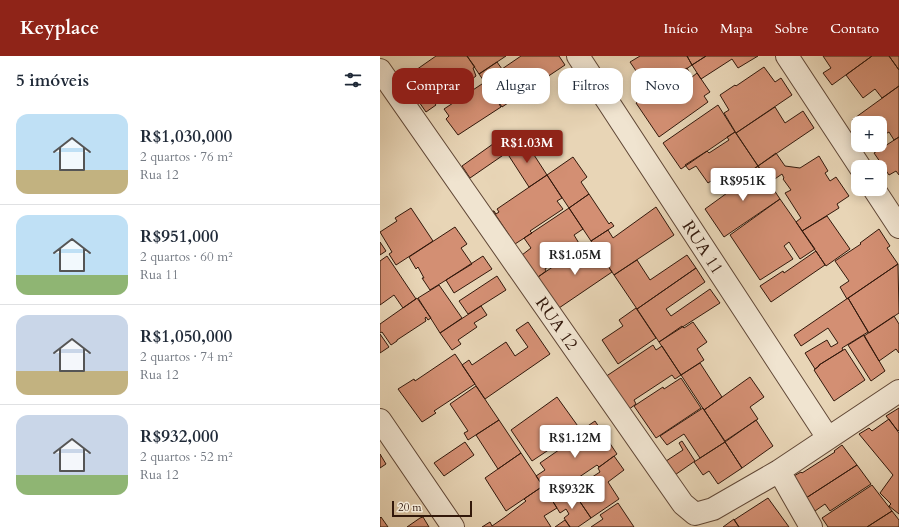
<!DOCTYPE html>
<html lang="pt">
<head>
<meta charset="utf-8">
<style>
  body { margin:0; font-family:Cardo,serif; background:#f6f6f7; color:#1f2937; height:100vh; display:flex; flex-direction:column; font-size:15px; white-space:nowrap }
  * { box-sizing:border-box; margin:0 }
  p { font-size:13px; color:#747a83 }
  .icon { flex:none; width:22px; height:22px; fill:none; stroke:currentColor; stroke-width:2; stroke-linecap:round; stroke-linejoin:round }
  .map { position:relative; flex:1; overflow:hidden }
  .panel { display:flex; flex-direction:column; background:#fff; width:380px }
  .panel>* { flex:none }
  .top-card { position:absolute; left:12px; top:12px; width:380px; height:36px; display:flex; gap:8px }
  .tools { position:absolute; left:471px; top:60px; display:grid; gap:8px }
  .tools a { display:grid; place-items:center; width:36px; height:36px; border-radius:8px; background:#fff; box-shadow:0 2px 10px #0003; font-size:20px }
  .scale { position:absolute; left:12px; bottom:10px; width:80px; box-sizing:border-box; padding-left:4px; border:2px solid #32180b; border-top:0; font-size:11px; line-height:14px; white-space:nowrap; color:#32180b; -webkit-text-stroke:3px #f0e4d0; paint-order:stroke }
  .price { position:absolute; translate:-50% -34px; padding:0 9px; border-radius:4px; background:#fff; color:#222; font-size:13px; line-height:26px; filter:drop-shadow(0 1px 2px #0008) }
  .price::after { content:''; position:absolute; left:50%; top:24px; width:12px; height:9px; margin-left:-6px; background:inherit; clip-path:polygon(0 0,100% 0,50% 100%) }
  .price.current { background:#8f2418; color:#fff }
  ul { padding:0; list-style:none }
  li { display:flex; align-items:center; gap:12px; height:100px; padding:0 16px }
  li+li { border-top:1px solid #e0e1e3 }
  li span { display:grid; place-items:center; flex:none; width:112px; height:80px; border-radius:12px; color:#555 }
  li>.icon { margin-inline-start:auto }
  span .icon { width:48px; height:48px; fill:#fffc; stroke-width:1 }
  li b { font-size:17px }
  h2 { display:flex; justify-content:space-between; align-items:center; height:48px; padding:0 16px; font-size:17px }
  .pill { padding:0 14px; border-radius:12px; background:#fff; box-shadow:0 2px 10px #0003; font-size:14px; line-height:36px }
  .pill.current { background:#8f2418; color:#fff }
  header { display:flex; align-items:center; gap:24px; box-sizing:border-box; height:56px; padding:0 20px; background:#8f2418; color:#fff }
  header strong { font-size:19px }
  nav { display:flex; gap:22px; margin-inline-start:auto; font-size:14px }
  main { display:flex; flex:1; min-height:0 }
  .map>svg:first-child { display:block }
  .building { fill:#d38f73; stroke:#32180b }
  .lines { fill:none; stroke-linecap:round; stroke-linejoin:round }
  .minor-casing { stroke:#604736; stroke-width:24 }
  .minor { stroke:#f0e4d0; stroke-width:22 }
  .labels { text-anchor:middle; stroke-width:3.5; stroke-linejoin:round; paint-order:stroke }
  .street-label { font-size:17px; fill:#32180b; stroke:#f0e4d0 }
</style>
</head>
<body>
<header>
<strong>Keyplace</strong>
<nav><a>Início</a><a>Mapa</a><a>Sobre</a><a>Contato</a></nav>
</header>
<main>
<section class="panel">
<h2>5 imóveis<svg class="icon" aria-label="filters" viewBox="0 0 24 24"><path d="M4 7h16M4 17h16"/><circle cx="9" cy="7" r="2"/><circle cx="15" cy="17" r="2"/></svg></h2>
<ul>
<li><span style="background:linear-gradient(#bfe0f5 70%,#c2b280 0)"><svg class="icon" aria-label="home" viewBox="0 0 24 24"><path d="M3 11l9-7 9 7M6 9v11h12V9"/></svg></span><div><b>R$1,030,000</b><p>2 quartos · 76 m²</p><p>Rua 12</p></div></li>
<li><span style="background:linear-gradient(#bfe0f5 75%,#8fb573 0)"><svg class="icon" aria-label="home" viewBox="0 0 24 24"><path d="M3 11l9-7 9 7M6 9v11h12V9"/></svg></span><div><b>R$951,000</b><p>2 quartos · 60 m²</p><p>Rua 11</p></div></li>
<li><span style="background:linear-gradient(#c9d6e8 70%,#c2b280 0)"><svg class="icon" aria-label="home" viewBox="0 0 24 24"><path d="M3 11l9-7 9 7M6 9v11h12V9"/></svg></span><div><b>R$1,050,000</b><p>2 quartos · 74 m²</p><p>Rua 12</p></div></li>
<li><span style="background:linear-gradient(#c9d6e8 75%,#8fb573 0)"><svg class="icon" aria-label="home" viewBox="0 0 24 24"><path d="M3 11l9-7 9 7M6 9v11h12V9"/></svg></span><div><b>R$932,000</b><p>2 quartos · 52 m²</p><p>Rua 12</p></div></li>
</ul>
</section>
<div class="map">
<svg width="519" height="471" viewBox="0 0 519 471">
  <rect width="100%" height="100%" fill="#e8d5b6"/>
  <filter id="stains"><feTurbulence type="fractalNoise" baseFrequency=".005" numOctaves="4"/><feColorMatrix values="0 0 0 0 .2 0 0 0 0 .09 0 0 0 0 .02 0 0 0 .5 -.17"/></filter>
  <radialGradient id="worn" r=".72"><stop offset=".6" stop-color="#630" stop-opacity="0"/><stop offset="1" stop-color="#630" stop-opacity=".3"/></radialGradient>
  <path class="building" d="M56,0H87L95,11L93,12L96,20L78,34L72,26L51,42L56,49L46,56L23,23Z
    M87,0H126L99,18Z
    M141,0H179L185,9L122,51L99,18L117,6L122,13Z
    M260,0H307L312,9L271,37L250,6Z
    M307,0H326L312,9Z
    M326,0H378L358,12L352,3L321,23L312,9Z
    M443,0H492L452,29L443,17L451,12Z
    M492,0H509L519,14V30L502,42L495,33L483,42L466,19Z
    M509,0H519V14Z
    M384,11L395,26L401,22L412,39L356,77L344,57L349,54L340,39L355,29L356,30Z
    M307,12L312,21L317,17L330,36L324,40L328,46L279,81L256,47L267,39L269,42L275,37L274,35Z
    M105,26L121,51L78,79L66,63L69,60L64,53Z
    M519,30V81L514,84L509,76L500,81V67H478V72L472,64Z
    M338,49L355,76L301,113L283,87Z
    M395,51L405,67L423,55L434,72L378,110L356,77Z
    M355,76L378,110L338,137L331,125L328,127L316,110L309,114L305,109L327,95L329,97L349,84L347,81Z
    M127,80L135,91L90,122L82,110L120,83V84Z
    M519,81V119L516,115L509,119L494,97Z
    M145,85L167,119L149,131L127,97Z
    M396,97L405,110L420,112L439,100L448,115L445,117L450,125L456,121L469,140L457,148L459,152L422,175L416,166L421,162L405,137L411,134L403,123L404,122L402,118L389,127L378,110Z
    M193,101L207,121L201,126L209,138L189,152L167,119Z
    M378,110L400,143L344,181L325,153L365,124L363,121Z
    M167,119L182,142L177,145L183,153L150,175L152,177L135,188L113,155H114L116,158L119,156L117,153Z
    M209,138L229,168L231,166L234,170L211,185L189,152Z
    M400,143L435,193L420,203L409,186L404,190L413,203L380,224L350,179Z
    M276,151L294,179L234,219L211,185L228,174L233,182Z
    M31,152L53,185L16,209L9,198L12,196L0,176L17,165L15,162Z
    M189,152L203,173L194,179L200,189L165,213L166,215L158,221L142,199L151,192L144,182Z
    M447,160L470,193L446,210L422,175Z
    M75,171L87,188L81,192L92,208L50,234L42,222H44L38,211L36,213L29,201Z
    M499,173L510,190L507,192L518,208L467,243L460,231L469,225L455,205L481,188L480,187Z
    M0,186L6,195L0,199Z
    M215,190L232,216L179,252L158,221L193,197L197,202Z
    M436,195L445,209L391,246L380,230L403,215L404,217Z
    M307,199L316,212L257,253L234,219L257,204L270,224Z
    M7,200L36,243L23,252L14,239L0,249V205Z
    M103,200L112,213L74,237L66,224Z
    M518,208L519,257L489,277L468,242Z
    M316,212L325,226L286,253L291,260L330,233L340,247L279,286L257,253Z
    M117,220L126,234L88,258L79,245Z
    M59,229L82,262L60,277L38,242Z
    M37,242L51,262L48,264L46,261L45,262L46,265L17,284V285L11,289L2,276L0,277V268Z
    M468,242L488,276L462,292L463,294L439,309V310L435,313L425,297L447,284L451,291L458,287L448,272L421,290L414,279Z
    M101,250L107,259L94,267L97,271L78,284L81,288L72,294L60,277Z
    M256,252L276,282L238,308L222,284L243,270L239,264Z
    M514,260L519,268V297L516,293L499,305L484,280Z
    M148,266L170,298L105,343L82,309L89,304L92,309L126,286L135,300L148,291L136,274Z
    M313,266L327,286L317,293L324,304L301,319L279,286L302,270L304,272Z
    M0,278L9,291L0,297Z
    M484,279L505,315L491,325L468,289Z
    M273,289L276,294L282,290L301,319L295,323L292,319L254,344L256,348L248,354L225,321Z
    M465,293L485,324L454,345L434,314L439,310V309Z
    M75,298L95,328L54,355L56,357L42,366L18,333L34,323L35,325Z
    M320,307L342,341L324,354L301,319Z
    M370,321L384,341L370,351L378,363L345,385L324,354Z
    M301,322L321,352L276,382L254,350L283,331L284,333Z
    M96,330L119,364L88,384L84,377L88,375L70,348Z
    M177,341L200,373L152,405L131,374Z
    M323,352L345,386L320,402L304,378L287,389L280,380Z
    M519,352V374L518,375L506,360Z
    M509,363L519,377V458L509,450L511,448L500,437L513,419L479,378L489,372L492,375Z
    M119,364L141,397L118,413L96,379Z
    M376,364L393,390L362,412L345,386Z
    M215,365L237,398L219,411L217,409L180,434L182,436L172,444L156,420L165,414L160,407L189,387L187,384Z
    M302,385L315,405L292,421L283,407L303,394L299,387Z
    M85,386L94,399L64,420L54,407Z
    M345,386L362,412L338,428L329,415L323,419L314,406Z
    M462,389L477,409L426,442L412,421L421,416L422,417L455,396L454,395Z
    M141,397L163,430L126,455L105,422Z
    M0,398L6,408L0,412Z
    M234,400L244,414L228,426L239,443L211,462L192,434L220,416L218,412Z
    M477,409L491,428L450,455L445,448L435,455L426,442Z
    M492,429L512,455L487,471H448L442,462Z
    M163,430L177,452L164,460L171,471H102L110,466L112,470L125,461L146,445L144,443Z
    M192,434L211,462L198,471H190L184,462L189,458L186,453L180,457L172,444L177,440L179,443Z
    M388,442L409,471H359L354,464Z
    M238,447L254,471H211L223,463L220,459Z
    M512,455L519,464V471H487Z
    M1,461L8,471H0V462Z
    M43,461L49,471H27L40,462Z
    M354,463L359,471H343Z
    M185,464L190,471H175Z"/>
  <g class="lines">
    <g class="minor-casing">
      <path id="minor" d="M198,0L448,382
        M407,0L480,111
        M0,14L303,448L315,458L333,453L399,415L519,335
        M494,133L519,171
        M0,364L73,471
        M399,415L431,471"/>
    </g>
    <use href="#minor" class="minor"/>
  </g>
  <g class="labels">
    <g class="street-label">
      <text transform="translate(323 191) rotate(57)" y="6">RUA 11</text>
      <text transform="translate(177 267) rotate(55)" y="6">RUA 12</text>
    </g>
  </g>
  <rect width="100%" height="100%" filter="url(#stains)"/>
  <rect width="100%" height="100%" fill="url(#worn)"/>
</svg>
<div class="tools">
<a>+</a>
<a>−</a>
</div>
<div class="scale">20 m</div>
<b class="price current" style="left:147px;top:108px">R$1.03M</b>
<b class="price" style="left:363px;top:146px">R$951K</b>
<b class="price" style="left:195px;top:220px">R$1.05M</b>
<b class="price" style="left:195px;top:403px">R$1.12M</b>
<b class="price" style="left:192px;top:454px">R$932K</b>
<div class="top-card">
<a class="pill current">Comprar</a>
<a class="pill">Alugar</a>
<a class="pill">Filtros</a>
<a class="pill">Novo</a>
</div>
</div>
</main>
</body>
</html>
